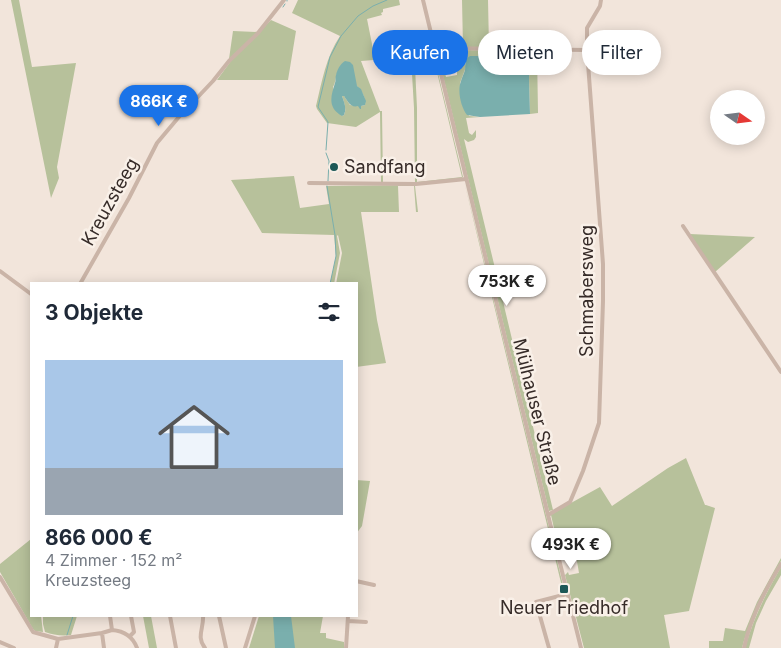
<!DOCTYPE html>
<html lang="de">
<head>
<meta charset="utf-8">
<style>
  body { margin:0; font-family:Inter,sans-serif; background:#f2f2f3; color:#1f2937; height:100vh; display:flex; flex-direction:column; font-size:19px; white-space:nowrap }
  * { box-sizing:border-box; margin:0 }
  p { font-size:16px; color:#747a83 }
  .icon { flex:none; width:28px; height:28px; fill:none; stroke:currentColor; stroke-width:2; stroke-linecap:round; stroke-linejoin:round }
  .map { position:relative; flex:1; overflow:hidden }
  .sheet { position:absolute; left:30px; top:282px; width:328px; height:335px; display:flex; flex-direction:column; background:#fff; border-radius:0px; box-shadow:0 2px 12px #0003 }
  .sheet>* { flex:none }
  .hud { position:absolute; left:372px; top:30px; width:332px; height:45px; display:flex; gap:10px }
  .needle { width:32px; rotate:104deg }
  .controls { position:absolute; left:710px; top:90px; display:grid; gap:10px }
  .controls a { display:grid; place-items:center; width:55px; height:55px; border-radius:50%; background:#fff; box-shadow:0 2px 12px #0003; font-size:25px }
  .price { position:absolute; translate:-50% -42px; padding:0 11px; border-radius:18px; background:#fff; color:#222; font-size:16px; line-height:32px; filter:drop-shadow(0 1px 2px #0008) }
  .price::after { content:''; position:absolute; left:50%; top:30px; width:15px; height:11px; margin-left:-8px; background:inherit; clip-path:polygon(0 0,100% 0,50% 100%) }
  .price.on { background:#1a73e8; color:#fff }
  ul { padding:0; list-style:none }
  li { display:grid; align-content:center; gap:10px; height:265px; padding:0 15px }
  li span { display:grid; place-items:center; height:155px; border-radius:0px; color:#555 }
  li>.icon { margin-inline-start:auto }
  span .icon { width:90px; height:90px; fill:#fffc; stroke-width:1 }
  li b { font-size:21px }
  h2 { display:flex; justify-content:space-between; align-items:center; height:60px; padding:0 15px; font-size:21px }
  .chip { padding:0 18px; border-radius:22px; background:#fff; box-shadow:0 2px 12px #0003; font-size:18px; line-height:45px }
  .chip.on { background:#1a73e8; color:#fff }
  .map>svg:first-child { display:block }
  .green { fill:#b7c19b; fill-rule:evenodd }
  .water { fill:#7aafad }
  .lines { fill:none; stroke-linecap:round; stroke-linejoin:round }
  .stream { stroke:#7aafad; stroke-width:1 }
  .minor { stroke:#cab4a7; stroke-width:4 }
  .poi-dot { fill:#1d5857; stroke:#f9f0e8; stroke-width:2 }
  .labels { text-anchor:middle; stroke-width:5; stroke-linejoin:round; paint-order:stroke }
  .poi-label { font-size:18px; fill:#362b28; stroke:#f9f0e8; text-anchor:start }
  .street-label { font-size:18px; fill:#362b28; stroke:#f9f0e8 }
</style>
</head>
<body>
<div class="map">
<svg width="781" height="648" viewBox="0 0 781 648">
  <rect width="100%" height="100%" fill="#f2e5db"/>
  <path class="green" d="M11,0H19L32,67L76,63L57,167L59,178L51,198Z
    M298,0H399L400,5L383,9V12L381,13L382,15L367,19L373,49L414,44L432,48L463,177L460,179L415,183H381L380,112L356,127L327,123L317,109L316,106C322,81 326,57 340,36L292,13ZM414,46L431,47L462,177L417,182V108ZM411,57L414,108L415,183L383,182L382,111H380L361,61ZM338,71C348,79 367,89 365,105L361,106L360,108L359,106L350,105L344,96H342C344,102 347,109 344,115L342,116L333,87C336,82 335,77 338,71Z
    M462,0H488L489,47H463Z
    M271,20L296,31L288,80H217L231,61Z
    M233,31L258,32L229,59Z
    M439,49L446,77L457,75V50L537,51L538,113L530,114L529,78L530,64L527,57L511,56L507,54L465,62L466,67L460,83L469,116L480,117L466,118L469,133L472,135L476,130V137L474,140L468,142L464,139L553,510L549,511L437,51Z
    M294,176L300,208L329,204L326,186L413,185L415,186L418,212H416L414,186H398L399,212H361L377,320L386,363L356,367V284H336L342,253L338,235L337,236L340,253L334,284H330L336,256L334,235L262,233L231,180Z
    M464,181L481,249L564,589L563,591Z
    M690,234L755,237L715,272Z
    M686,458L705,505H706L715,508L689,611L664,615L670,648H584L565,575L568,572L569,575L579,573L574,544L562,545V548L558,546L551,515V514L600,487L612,506L668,468Z
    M356,480L370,481L362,526L356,534Z
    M31,539V616H41L43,632L35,631L33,629L0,572V564Z
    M781,558V561C765,588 750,617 742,648H709V641H723L725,628L745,631L757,602Z
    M781,567V575L766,601L756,623L749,648H745C753,619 766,593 781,567Z
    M43,616H77L71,635C62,636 53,635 45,632L43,624Z
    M143,616H151L157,648H149Z
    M259,616H323L320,633H326V638L344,642V648H249Z"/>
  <path class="water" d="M507,54L511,56H524L527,57L530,60V65L529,78L530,114L480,117L467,115C461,107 457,91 461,81C462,77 464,74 465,70C466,64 464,60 470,56H501Z
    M345,61L350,62L353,65L357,86L361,89L366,101L365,105L361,106V109H360L358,106C351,108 348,102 344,96H342C344,102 347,108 344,115L342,116C327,107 331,96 335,83C336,80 335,79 336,75C337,70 340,64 345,61Z
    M273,616H291L295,648H275Z"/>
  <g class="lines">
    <path class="stream" d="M287,1V0
      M283,7L285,4
      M326,150L328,122L318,107L330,57L341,36L358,16L373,6L387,0
      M326,153L329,161L328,181
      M327,186L335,235L336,256L330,284
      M67,635L73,616"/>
    <path class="minor" d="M423,0L548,515L581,648
      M434,46L438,48L587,50
      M309,183L416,184L466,179
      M683,226L781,372
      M0,271L31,294
      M80,284L129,198L157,143L178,118L213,81L229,61L258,33L284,0
      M548,515L570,502L583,471L599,423L603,301V264L587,50V28L600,6L601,0
      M0,577L33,632L58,639L102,633
      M356,581L374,585
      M170,616L176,648
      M203,616C204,628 196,637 205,648
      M219,616L226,648
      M348,621L366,622
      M112,630C124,631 133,637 137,648
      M130,636L134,632L131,616
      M0,642L14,648
      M56,648L58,639
      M104,648L102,633L112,630L110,616
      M245,648L255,616
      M346,648L348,616
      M549,648L536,602L567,594
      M744,648C750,618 765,590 781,564"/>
  </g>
  <g class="poi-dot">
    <circle cx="334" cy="167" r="5"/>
    <rect x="559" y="584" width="10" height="10" rx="2.5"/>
  </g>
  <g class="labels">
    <g class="poi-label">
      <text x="344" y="173">Sandfang</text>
      <text x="564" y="614" text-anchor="middle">Neuer Friedhof</text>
    </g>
    <g class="street-label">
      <text transform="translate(110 202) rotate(-61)" y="6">Kreuzsteeg</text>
      <text transform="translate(587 291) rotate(-90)" y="6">Schmabersweg</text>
      <text transform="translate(537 412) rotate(76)" y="6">Mülhauser Straße</text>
    </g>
  </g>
</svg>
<div class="controls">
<a><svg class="needle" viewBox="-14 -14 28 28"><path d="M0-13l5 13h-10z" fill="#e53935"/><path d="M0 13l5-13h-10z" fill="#747a83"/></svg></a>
</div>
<b class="price on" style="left:159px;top:127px">866K €</b>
<b class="price" style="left:507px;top:307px">753K €</b>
<b class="price" style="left:571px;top:570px">493K €</b>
<div class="hud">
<a class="chip on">Kaufen</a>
<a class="chip">Mieten</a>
<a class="chip">Filter</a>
</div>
<section class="sheet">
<h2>3 Objekte<svg class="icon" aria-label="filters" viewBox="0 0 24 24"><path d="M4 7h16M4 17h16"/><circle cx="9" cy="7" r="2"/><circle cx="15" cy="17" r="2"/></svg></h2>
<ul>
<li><span style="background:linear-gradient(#a9c7e8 70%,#9aa5b1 0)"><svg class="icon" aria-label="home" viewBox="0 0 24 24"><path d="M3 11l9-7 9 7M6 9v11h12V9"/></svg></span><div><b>866 000 €</b><p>4 Zimmer · 152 m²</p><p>Kreuzsteeg</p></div></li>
</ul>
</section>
</div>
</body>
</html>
